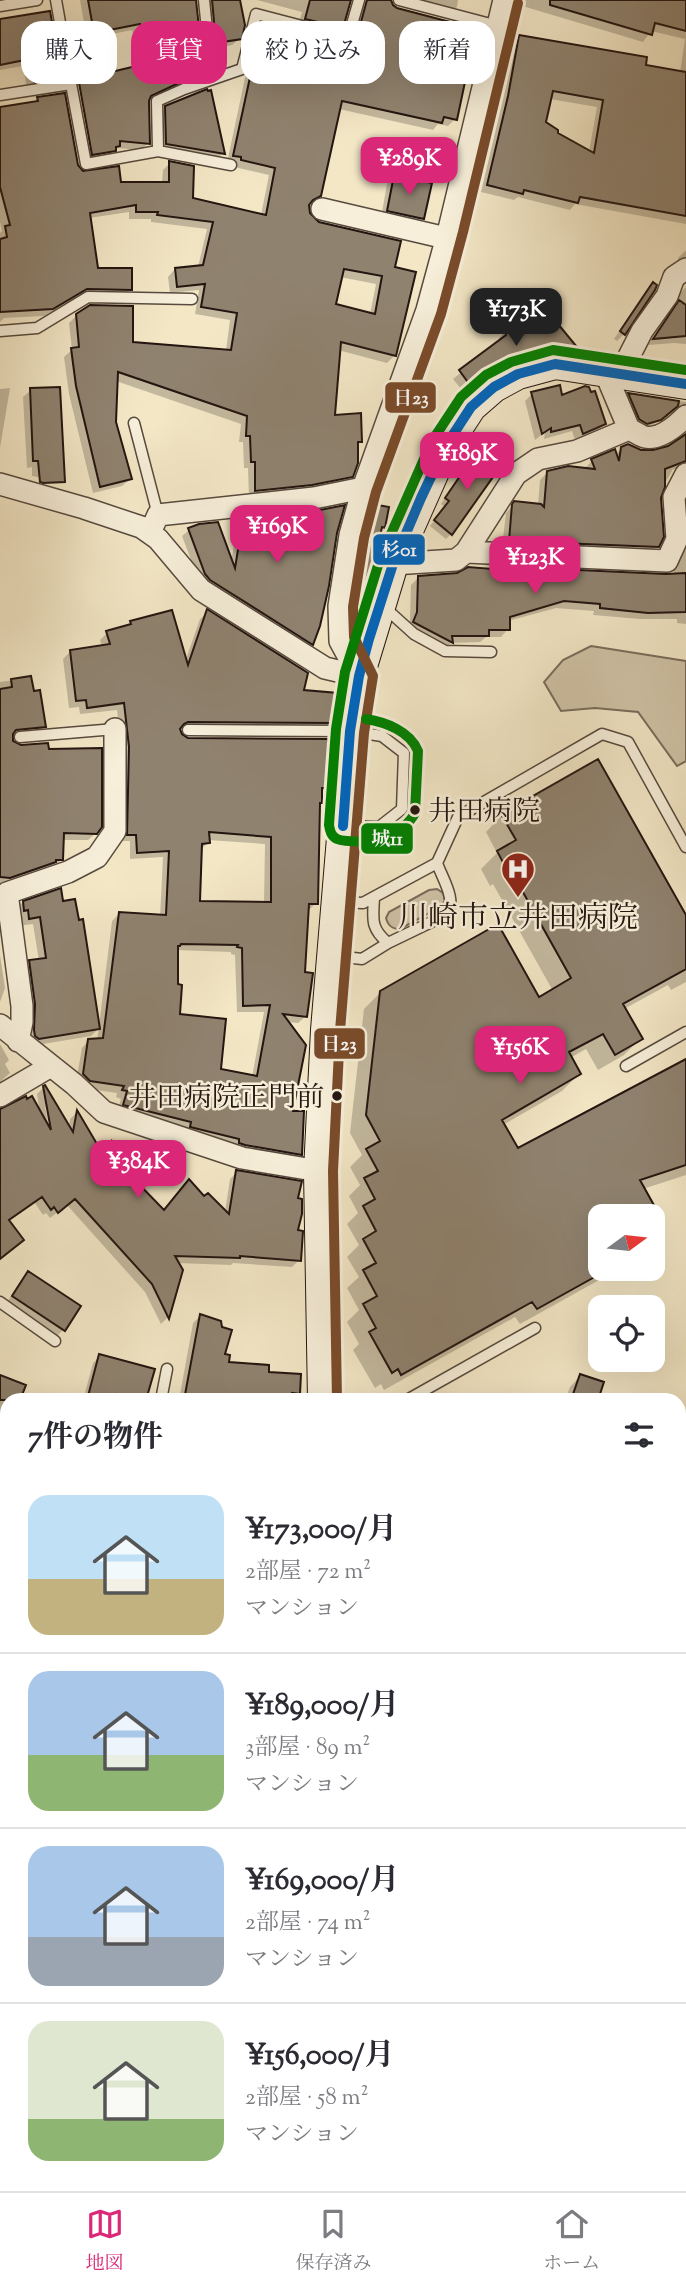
<!DOCTYPE html>
<html lang="ja">
<head>
<meta charset="utf-8">
<style>
  body { margin:0; font-family:"Sorts Mill Goudy","Noto Serif JP",serif; background:#f2f2f3; color:#2b2b33; height:100vh; display:flex; flex-direction:column; font-size:26px; white-space:nowrap }
  * { box-sizing:border-box; margin:0 }
  p { font-size:23px; color:#7c7c81 }
  .icon { flex:none; width:38px; height:38px; fill:none; stroke:currentColor; stroke-width:2; stroke-linecap:round; stroke-linejoin:round }
  .map { position:relative; flex:1; overflow:hidden }
  .side { position:absolute; left:0px; top:1393px; width:686px; height:798px; display:flex; flex-direction:column; background:#fff; border-radius:21px 21px 0 0; box-shadow:0 7px 28px #0002 }
  .side>* { flex:none }
  .guide { position:absolute; left:21px; top:21px; width:644px; height:63px; display:flex; gap:14px }
  .needle { width:46px; rotate:75deg }
  .buttons { position:absolute; left:588px; top:1204px; display:grid; gap:14px }
  .buttons a { display:grid; place-items:center; width:77px; height:77px; border-radius:14px; background:#fff; box-shadow:0 7px 28px #0002; font-size:35px }
  .price { position:absolute; translate:-50% -60px; padding:0 16px; border-radius:14px; background:#db2777; color:#fff; font-size:23px; line-height:46px; filter:drop-shadow(0 2px 4px #0008) }
  .price::after { content:''; position:absolute; left:50%; top:42px; width:21px; height:16px; margin-left:-10px; background:inherit; clip-path:polygon(0 0,100% 0,50% 100%) }
  .price.current { background:#222; color:#fff }
  ul { padding:0; list-style:none }
  li { display:flex; align-items:center; gap:21px; height:175px; padding:0 28px }
  li+li { border-top:2px solid #e1e1e2 }
  li span { display:grid; place-items:center; flex:none; width:196px; height:140px; border-radius:21px; color:#555 }
  li>.icon { margin-inline-start:auto }
  span .icon { width:84px; height:84px; fill:#fffc; stroke-width:1 }
  li b { font-size:30px }
  h2 { display:flex; justify-content:space-between; align-items:center; height:84px; padding:0 28px; font-size:30px }
  .tag { padding:0 24px; border-radius:21px; background:#fff; box-shadow:0 7px 28px #0002; font-size:24px; line-height:63px }
  .tag.current { background:#db2777; color:#fff }
  .dock { display:flex; justify-content:space-around; align-items:center; height:98px; border-top:2px solid #e1e1e2; background:#fff; font-size:19px; color:#7c7c81 }
  .dock a { display:grid; justify-items:center; gap:4px }
  .dock .current { color:#db2777 }
  .map>svg:first-child { display:block }
  .green { fill:#d0c3a7; stroke:#7a6c5c; stroke-width:2 }
  .shadow { fill:#0003; fill-rule:evenodd }
  .building { fill:#8f826f; stroke:#231510; stroke-width:2; fill-rule:evenodd }
  .lines { fill:none; stroke-linecap:round; stroke-linejoin:round }
  .lane-casing { stroke:#574a3e; stroke-width:13 }
  .street-casing { stroke:#574a3e; stroke-width:24 }
  .secondary-casing { stroke:#231510; stroke-width:32 }
  .lane { stroke:#f7efda; stroke-width:10 }
  .street { stroke:#f7efda; stroke-width:21 }
  .secondary { stroke:#f7efda; stroke-width:30 }
  .bus-1-casing { stroke:#f7efda; stroke-width:16 }
  .bus-2-casing { stroke:#f7efda; stroke-width:16 }
  .bus-3-casing { stroke:#f7efda; stroke-width:16 }
  .bus-1 { stroke:#0065bd; stroke-width:10 }
  .bus-2 { stroke:#7a4b2a; stroke-width:10 }
  .bus-3 { stroke:#008000; stroke-width:10 }
  .bus-dot { fill:#231510; stroke:#f7efda; stroke-width:2.5 }
  .labels { text-anchor:middle; stroke-width:5; stroke-linejoin:round; paint-order:stroke }
  .bus-label { font-size:28px; fill:#231510; stroke:#f7efda; text-anchor:start }
  .poi-label { font-size:30px; fill:#231510; stroke:#f7efda }
  .line-badge { stroke:#f7efda; stroke-width:2.5 }
  .badge-label { font-size:19px; text-anchor:middle; font-weight:bold; fill:#fff }
</style>
</head>
<body>
<div class="map">
<svg width="686" height="2191" viewBox="0 0 686 2191">
  <rect width="100%" height="100%" fill="#f3e7c6"/>
  <filter id="stains"><feTurbulence type="fractalNoise" baseFrequency=".00286" numOctaves="4"/><feColorMatrix values="0 0 0 0 .2 0 0 0 0 .09 0 0 0 0 .02 0 0 0 .5 -.17"/></filter>
  <radialGradient id="worn" r=".72"><stop offset=".6" stop-color="#630" stop-opacity="0"/><stop offset="1" stop-color="#630" stop-opacity=".3"/></radialGradient>
  <path class="green" d="M591,646L686,661V761L677,766L638,712L595,708L561,711L544,682L563,660Z
    M437,889L443,893L445,900L442,906L400,929C392,929 388,926 386,918L389,912L429,890Z"/>
  <path class="shadow" d="M80,0H194L202,73L194,81L147,100L148,143L141,150L116,148L107,157L95,160L78,71H75L92,160L85,161L69,75L77,68L106,75L146,66L139,32L133,34L132,30L87,39Z
    M200,0H238L240,38L232,45L209,50Z
    M257,0H350L341,28L334,35L298,26L302,12Z
    M354,0H373L455,119L448,126L438,124L433,130L339,109L320,195L308,205L311,219L393,269L395,355L387,363L338,350L333,416L360,441L356,445L352,476L344,483L249,498L248,468H244L243,442H239L241,424L116,381L114,422L130,479L122,486L93,493L69,394L64,357L72,350L69,323L77,315L131,343L226,351L230,320L195,314L199,290L170,293L168,277L175,269L198,267L207,229L151,222V219H129V212L89,218L96,269L131,289L123,297L79,296L44,316L4,318L0,322V233L2,231L0,222V109L34,103L38,99L82,173L120,184L162,183L163,170L170,163L191,199L261,215L269,175L234,167L227,163L253,40L260,33L295,41L301,36L349,47L360,5ZM340,277L376,284L370,314L334,305Z
    M414,0H458L457,7L449,14Z
    M520,0H686V224L575,204L570,210L518,197L514,200L481,192L501,105L512,44L519,36L644,67L680,73L685,39L651,31L643,42L519,5ZM550,99L597,107L589,152L556,134L544,123Z
    M0,21L60,77L53,84L27,88L23,66L0,70Z
    M166,108L223,153L218,158L161,150L160,113Z
    M395,176L422,218L415,226L381,218L387,184Z
    M685,251H686V265L678,263V258Z
    M654,284L624,334L617,341L614,339L646,292Z
    M686,287V344L674,343L648,345L671,313L678,295Z
    M506,331L575,347L568,353L542,354L509,359L476,379L462,390L453,379L499,342V338Z
    M10,388L0,448V389Z
    M31,390L56,480L32,476V467L27,468L23,397Z
    M532,394L561,397L604,424L597,431L575,440L572,431L544,439L545,432L535,440L525,401Z
    M629,395L686,402V412L681,410L668,413L647,429L639,430L622,402Z
    M686,436V471L673,469L661,490L657,546L650,554L502,547L506,513L515,503L538,505L540,480L548,472L585,468L592,461L615,455L622,448L644,452L661,450Z
    M469,464L451,534L446,539L430,526L445,507L441,504Z
    M686,497V624L677,623V619H640L593,615L594,611L556,608L508,621V629L501,637H486L480,642L451,643L444,649L407,629L410,620L411,585L419,577L490,571L492,568L667,576L673,574L683,547L681,508Z
    M373,506L383,527L374,544L365,591L361,594L352,593L360,542L370,509Z
    M244,521L335,532L327,586L311,644L305,650L199,581L182,536L189,530L231,563L237,527Z
    M208,612L302,692L332,722L324,730L178,729L180,736L326,788L321,793L318,805L316,903L308,911L303,973L306,1016L298,1023L286,1022L290,1113L301,1154L293,1161L237,1152L117,1112L121,1099L116,1097L117,1093L82,1088L76,1082L82,1048L89,1040H97L99,1028L91,1036L31,1046L28,1043L23,969L30,962L39,961L33,924L17,926L15,911L22,903L60,891L99,1026L112,921L119,914L160,917L163,857L130,859V841H121L122,756L117,710L80,714L79,707L69,708L63,659L71,651L102,647L100,640L107,633L127,627L131,623L185,662L200,619ZM208,840L265,844L264,904L198,902L200,851L208,842ZM176,950L231,952V954L235,955L237,1012H264L252,1077L219,1071L179,1016Z
    M30,678L44,726L37,734L11,736L10,739L15,745L48,751L96,833L88,840H62V859L55,866L0,885V682Z
    M502,815L686,919V982L671,990L668,985L624,1009L641,1038L624,1055L598,1070L586,1049L570,1058L579,1074L562,1091L503,1125L517,1150L686,1061V1175L643,1189L664,1228L654,1238L656,1241L653,1244V1216H600V1269H619L520,1324L515,1317L384,1390L381,1384L375,1388L353,1350L359,1344L347,1322L359,1310L347,1288L359,1277L347,1257L359,1245L347,1224L358,1213L349,1196L360,1185L350,1167L362,1155L350,1133L364,1009L381,992L538,999L553,991L493,884L490,886L481,869L497,853L486,832Z
    M0,955L5,988L0,1002Z
    M0,1044L9,1060L5,1064L10,1073L0,1082Z
    M44,1087L69,1128L70,1119L77,1112L103,1158L106,1150L112,1144L128,1175L164,1212L204,1199L225,1212L230,1179L237,1172L296,1199L299,1260L292,1267L233,1263L231,1265L177,1263L181,1270L167,1318L161,1324L145,1292L67,1205L50,1218L46,1213L43,1215L35,1203L8,1221L0,1258V1111L40,1113L37,1094ZM45,1106L50,1111L54,1138L51,1139Z
    M28,1273L63,1330L56,1337L6,1304L21,1280Z
    M200,1316L227,1363L267,1373L299,1376L297,1400H179L193,1323Z
    M100,1356L153,1370L144,1400H83L93,1363Z
    M0,1376L18,1400H7V1467L0,1464Z
    M580,1376L596,1400H565L570,1387Z
    M679,1422H686V1451H679Z
    M7,1529V1669L0,1660V1558H5Z
    M686,1561V1634L679,1641V1569Z
    M679,1651L682,1654L679,1675Z
    M7,1687V1930L0,1928V1694Z
    M679,1794L686,1795V1855H679Z
    M7,1967V2019L0,2006V1971Z
    M686,1990V2077L679,2072V1994L682,1995Z
    M679,2081L686,2082V2191H650L631,2184H679Z
    M7,2112V2184H175L176,2191H0V2116Z
    M205,2184H302L294,2188V2191H205Z
    M453,2184H512L517,2191H459Z
    M527,2184H565L541,2191H528Z
    M576,2184H624L628,2191H582L579,2185Z"/>
  <path class="building" d="M88,0H196L204,74L181,82L151,96L149,101L150,144L120,141V146L116,147V151L92,155L76,66L104,60L107,73L153,62L146,26L140,27V24L94,33Z
    M212,0H240L245,25L242,39L216,43Z
    M310,0H351L343,28L305,19Z
    M367,0H391L393,5L397,8L473,28L465,62L469,63L457,120L444,117L442,123L342,101L321,196L313,200L309,205L310,213L319,222L401,241L395,267L416,272L396,356L341,342L335,415L361,413L362,442H358V463L353,477L312,485L255,491V462H251L250,436H246L247,416L118,372L116,422L132,479L100,487L76,386L71,348L79,347L76,314L90,305L133,306V342L231,350L237,313L201,307L205,284L177,287L175,268L203,265L213,222L157,215L158,212H136V205L90,213L98,268H132V290L87,289L53,309L0,312V239L7,237L5,226L10,225L0,187V107L38,101L37,97L65,93L78,165L83,171L119,166L121,182H169V161L194,166L193,198L266,215L275,168L241,160V157L233,156L260,31L298,40L300,34L351,45L356,40ZM344,269L382,276L375,314L336,304Z
    M550,0H686V31L655,23L652,35L550,5Z
    M50,11L62,77L34,82L30,59L0,65V19Z
    M519,35L647,57L646,65L686,72V216L580,197L578,203L524,190L523,194L487,185L508,96ZM553,91L603,100L594,153L558,133V130L546,122Z
    M207,89L208,91L211,90L225,154L166,144L165,106Z
    M394,175L432,183L424,219L387,211Z
    M653,282L657,285L655,290L625,335L620,331Z
    M679,300L686,305V336L653,339Z
    M558,324L577,347H551L518,353L485,372L470,385L459,370L506,335L505,329Z
    M560,385L562,395L585,386L589,387L591,392L595,391L606,424L583,434L580,425L551,432V428L542,434L531,392Z
    M60,387L65,482L43,483L40,482L38,461H33L30,388Z
    M628,393L679,401L678,406L661,420L647,424L639,419Z
    M686,434V461L665,469V487L661,498L664,537L659,547L509,541L512,504L514,501L541,504L544,507L547,471L568,466L595,469L591,459L615,449L619,461L621,447L628,444L641,450H653L668,446Z
    M473,457L505,460L452,535L434,520L449,501L445,498Z
    M372,504L389,507L385,528L382,527L379,541L376,540L372,574L366,591L355,590L363,538Z
    M345,505L337,533L329,586L320,626L313,645L210,580L205,574L188,528L199,524L218,522L235,568L243,519L315,511Z
    M492,566L666,574L686,573V612L648,613L600,608V604L564,601L510,617V630H489V636H452L453,643L413,622L417,612L418,576L457,573L468,567L492,569Z
    M207,609L308,673L304,690L338,693L334,723L188,722L184,724L180,729L182,734L188,738L328,739V788H322V803H320L318,904H309L305,972L313,973L307,1017L283,1014L306,1045L293,1111H304L302,1155L245,1145L239,1143V1139L190,1127L191,1122L123,1105L127,1091L122,1090L124,1086L90,1081L83,1074L88,1039L103,1038L119,912L166,915L169,851L137,853L136,835H127L129,747L124,703L87,708L86,700L76,701L70,650L110,644L106,631L131,624L130,621L172,610L188,665ZM209,832L271,837V902L200,901L202,844L210,843ZM181,944L238,945L237,947L242,948L243,1006L270,1005L257,1076L221,1069L226,1019L180,1014L182,985L178,984V946H180Z
    M31,676L34,691L40,690L46,727L16,730L13,734V741L21,745L48,743L49,749L102,748V827L97,834L64,833L63,860H56V862L10,878L0,877V689L12,687L11,679Z
    M598,759L686,915V969L623,1004L643,1039L615,1055L603,1034L569,1052L581,1074L502,1120L518,1148L686,1059V1165L640,1180L660,1216H600V1274L537,1309L532,1302L401,1375L398,1369L392,1373L369,1332L376,1328L363,1304L377,1296L363,1270L376,1263L363,1239L376,1231L363,1206L375,1199L364,1178L378,1171L366,1149L380,1141L366,1115L380,991L498,924L539,997L571,978L510,869L507,870L497,851L516,840L501,814Z
    M61,888L63,901L75,899L79,920L83,919L100,1029L39,1039L35,1036L34,1030L35,1004L29,960L46,958L40,917L29,919L28,910L24,911L23,901Z
    M45,1085L73,1132L77,1110L107,1161L112,1141L123,1155L135,1145L147,1160L130,1175L164,1210L189,1179L204,1196L208,1193L229,1214L236,1170L302,1181L298,1198L302,1199V1214L298,1230L303,1231L301,1261L240,1256V1258L175,1256L183,1270L169,1319L152,1284L75,1199L58,1213L54,1207L51,1210L42,1197L9,1220L24,1240L0,1259V1109L26,1096L27,1099L32,1096L51,1130L43,1086Z
    M28,1271L81,1306L65,1331L12,1296Z
    M200,1314L221,1321L222,1327L232,1330L225,1354L230,1355L229,1362L269,1365V1372L301,1374L300,1394L292,1393V1399L263,1397V1400L220,1398L219,1400H184Z
    M99,1354L155,1369L146,1400L117,1394L116,1400H87Z
    M580,1374L604,1382L598,1400H571Z
    M0,1375L26,1385L20,1400H0Z"/>
  <g class="lines">
    <g class="lane-casing">
      <path id="lane" d="M56,0L71,84
        M204,0L212,79
        M399,0L498,26
        M0,6L37,0
        M0,95L71,84L86,164L158,151L157,101L184,89L242,69L256,14L348,38L359,0
        M158,151L231,165
        M0,331L37,328L88,297L192,299
        M134,423L158,515
        M383,606L414,634L445,651L491,652
        M188,730L350,731L382,736L404,753L402,809L379,827L346,826
        M20,737L115,729
        M437,863L458,817L602,734L628,742L686,847
        M339,902L363,903L374,897L437,863C442,878 458,901 446,915L388,943C370,928 373,919 374,897
        M336,956L362,959L388,943
        M626,1066L686,1032
        M0,1302L55,1341
        M161,1400L167,1369
        M407,1400L535,1328
        M679,1484L686,1483
        M679,1986L686,1977
        M679,2072H686
        M634,2184L653,2191
        M550,2191L581,2184"/>
    </g>
    <g class="street-casing">
      <path id="street" d="M322,209L446,238
        M605,372L629,429C634,431 640,436 645,437C660,440 676,426 686,416
        M620,374L642,331L667,296L674,277L686,269
        M0,484L84,508L141,527L158,539L201,590L325,668L359,676
        M150,533L158,515L314,498L363,488
        M466,552L516,474L538,459L577,451L629,429
        M393,564L456,560L466,552L667,561L677,539L674,497L686,474
        M359,676L340,641L339,606L350,535L363,488L427,310L449,229L504,0
        M0,1025L74,1084L104,1112L242,1158L319,1171
        M18,1041L22,1022V1006L7,893L68,872L97,857L115,831V729
        M0,1096L51,1066
        M0,1486L7,1489
        M0,1673L7,1672
        M679,1941H686
        M0,1956L7,1945
        M394,2184L401,2191
        M338,2191L341,2184"/>
    </g>
    <g class="secondary-casing">
      <path id="secondary" d="M323,1400L319,1171L326,1030L343,826L350,731L359,676L393,564L445,447L471,407L494,387L518,374L555,364L686,384"/>
    </g>
    <use href="#lane" class="lane"/>
    <use href="#street" class="street"/>
    <use href="#secondary" class="secondary"/>
    <g class="bus-1-casing">
      <path id="bus-1" d="M343,826L350,731L359,676L369,639L393,564L421,498L445,447L471,407L494,387L518,374L555,364L686,384"/>
    </g>
    <g class="bus-2-casing">
      <path id="bus-2" d="M337,1400L333,1171L340,1031L364,733L373,676L354,637L353,607L364,538L376,492L441,314L463,232L518,3"/>
    </g>
    <g class="bus-3-casing">
      <path id="bus-3" d="M336,729L329,825C330,831 331,836 337,839C344,842 380,843 386,839C396,834 410,823 415,813L418,751C410,731 385,722 366,719
        M336,729L345,672L380,559L432,441L461,397L486,375L511,362L553,350L686,370"/>
    </g>
    <use href="#bus-1" class="bus-1"/>
    <use href="#bus-2" class="bus-2"/>
    <use href="#bus-3" class="bus-3"/>
  </g>
  <defs>
    <g id="hospital-pin" transform="scale(1.75)"><path d="M0 17L-7.5 6A9.5 9.5 0 1 1 7.5 6Z" fill="#8f2418" stroke="#f7efda"/><path d="M-5-5h3v3.5h4V-5h3V5h-3V1.5h-4V5h-3Z" fill="#fff"/></g>
  </defs>
  <g fill-rule="evenodd">
    <use href="#hospital-pin" x="518" y="869"/>
  </g>
  <g class="bus-dot">
    <circle cx="415" cy="810" r="6"/>
    <circle cx="337" cy="1096" r="6"/>
  </g>
  <g class="labels">
    <g class="bus-label">
      <text x="428" y="820">井田病院</text>
      <text x="324" y="1106" text-anchor="end">井田病院正門前</text>
    </g>
    <g class="poi-label">
      <text x="518" y="927">川崎市立井田病院</text>
    </g>
  </g>
  <g class="line-badge">
    <rect x="384" y="381" width="53" height="33" rx="7" fill="#7a4b2a"/>
    <rect x="372" y="533" width="54" height="33" rx="7" fill="#0065bd"/>
    <rect x="360" y="822" width="54" height="33" rx="7" fill="#008000"/>
    <rect x="313" y="1027" width="53" height="33" rx="7" fill="#7a4b2a"/>
  </g>
  <g class="badge-label">
    <text x="411" y="404">日23</text>
    <text x="399" y="556">杉01</text>
    <text x="387" y="845">城11</text>
    <text x="339" y="1050">日23</text>
  </g>
  <rect width="100%" height="100%" filter="url(#stains)"/>
  <rect width="100%" height="100%" fill="url(#worn)"/>
</svg>
<div class="buttons">
<a><svg class="needle" viewBox="-14 -14 28 28"><path d="M0-13l5 13h-10z" fill="#e53935"/><path d="M0 13l5-13h-10z" fill="#7c7c81"/></svg></a>
<a><svg class="icon" aria-label="locate" viewBox="0 0 24 24"><circle cx="12" cy="12" r="6"/><path d="M12 2v4M12 18v4M2 12h4M18 12h4"/></svg></a>
</div>
<b class="price" style="left:409px;top:197px">¥289K</b>
<b class="price current" style="left:516px;top:348px">¥173K</b>
<b class="price" style="left:467px;top:492px">¥189K</b>
<b class="price" style="left:277px;top:565px">¥169K</b>
<b class="price" style="left:535px;top:596px">¥123K</b>
<b class="price" style="left:520px;top:1086px">¥156K</b>
<b class="price" style="left:138px;top:1200px">¥384K</b>
<div class="guide">
<a class="tag">購入</a>
<a class="tag current">賃貸</a>
<a class="tag">絞り込み</a>
<a class="tag">新着</a>
</div>
<section class="side">
<h2>7件の物件<svg class="icon" aria-label="filters" viewBox="0 0 24 24"><path d="M4 7h16M4 17h16"/><circle cx="9" cy="7" r="2"/><circle cx="15" cy="17" r="2"/></svg></h2>
<ul>
<li><span style="background:linear-gradient(#bfe0f5 60%,#c2b280 0)"><svg class="icon" aria-label="home" viewBox="0 0 24 24"><path d="M3 11l9-7 9 7M6 9v11h12V9"/></svg></span><div><b>¥173,000/月</b><p>2部屋 · 72 m²</p><p>マンション</p></div></li>
<li><span style="background:linear-gradient(#a9c7e8 60%,#8fb573 0)"><svg class="icon" aria-label="home" viewBox="0 0 24 24"><path d="M3 11l9-7 9 7M6 9v11h12V9"/></svg></span><div><b>¥189,000/月</b><p>3部屋 · 89 m²</p><p>マンション</p></div></li>
<li><span style="background:linear-gradient(#a9c7e8 65%,#9aa5b1 0)"><svg class="icon" aria-label="home" viewBox="0 0 24 24"><path d="M3 11l9-7 9 7M6 9v11h12V9"/></svg></span><div><b>¥169,000/月</b><p>2部屋 · 74 m²</p><p>マンション</p></div></li>
<li><span style="background:linear-gradient(#dfe7d0 70%,#8fb573 0)"><svg class="icon" aria-label="home" viewBox="0 0 24 24"><path d="M3 11l9-7 9 7M6 9v11h12V9"/></svg></span><div><b>¥156,000/月</b><p>2部屋 · 58 m²</p><p>マンション</p></div></li>
</ul>
</section>
</div>
<nav class="dock">
<a class="current"><svg class="icon" aria-label="map" viewBox="0 0 24 24"><path d="M3 6l6-2 6 2 6-2v14l-6 2-6-2-6 2zM9 4v14M15 6v14"/></svg>地図</a>
<a><svg class="icon" aria-label="saved" viewBox="0 0 24 24"><path d="M7 4h10v16l-5-4-5 4z"/></svg>保存済み</a>
<a><svg class="icon" aria-label="home" viewBox="0 0 24 24"><path d="M3 11l9-7 9 7M6 9v11h12V9"/></svg>ホーム</a>
</nav>
</body>
</html>
